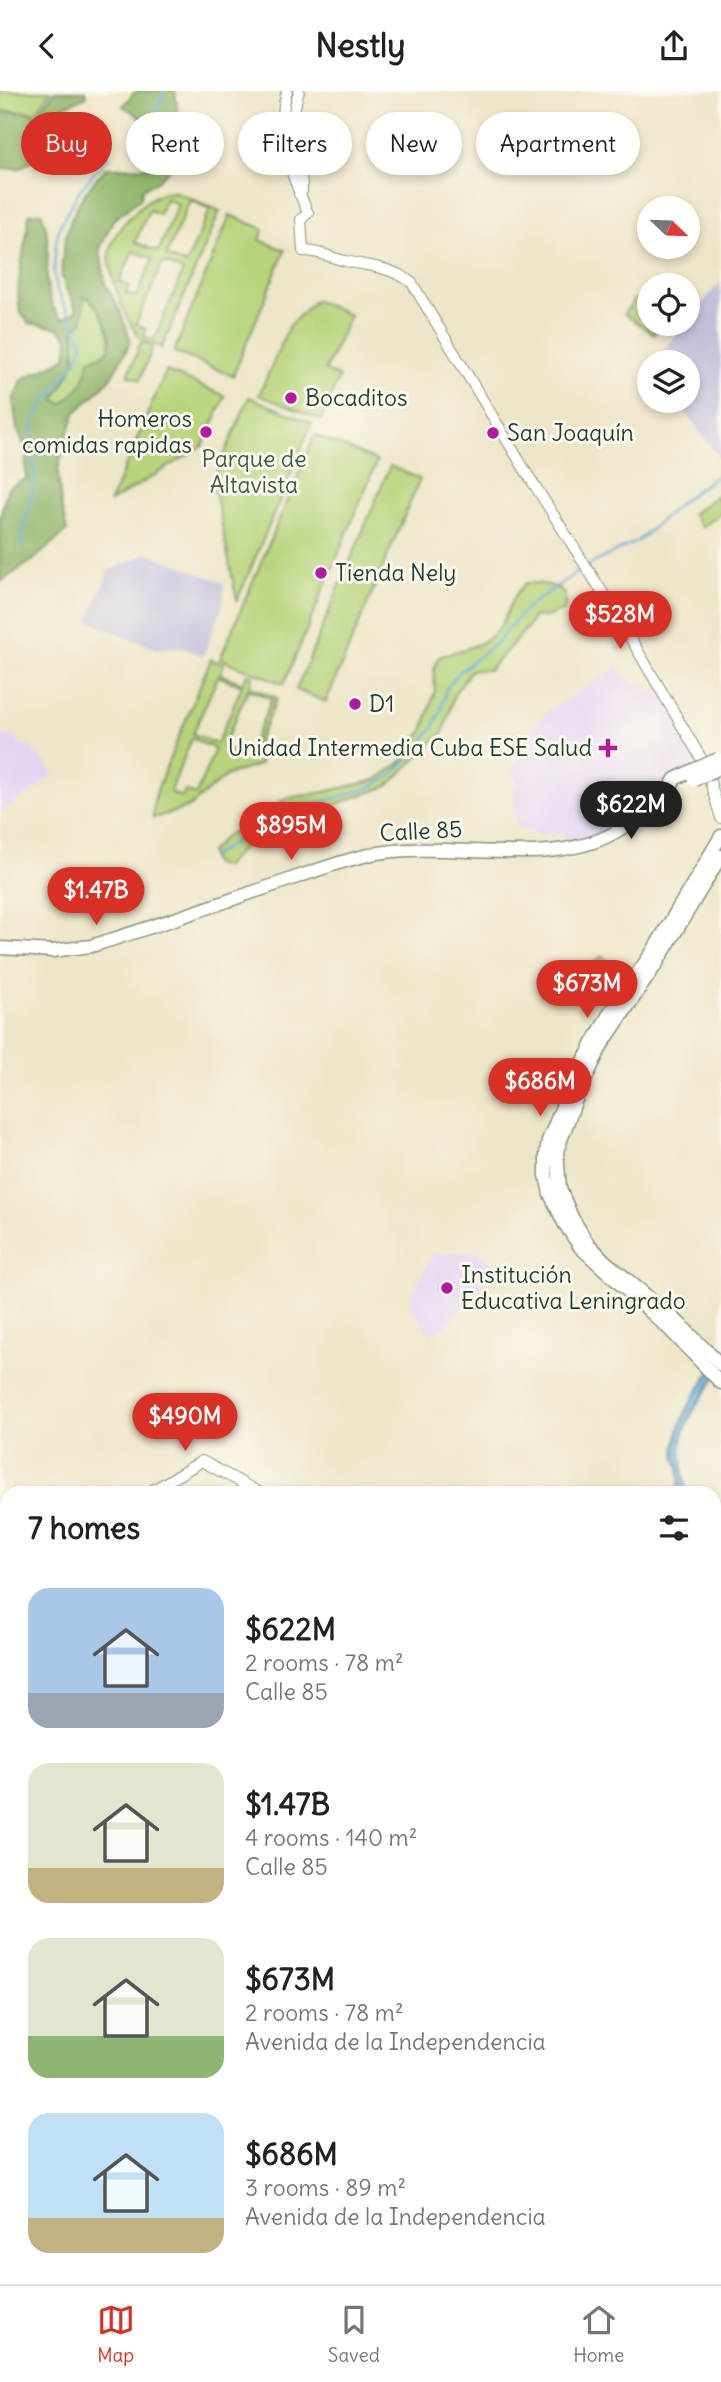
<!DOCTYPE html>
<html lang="en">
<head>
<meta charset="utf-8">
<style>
  body { margin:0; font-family:Delius,sans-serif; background:#f6f6f6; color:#222; height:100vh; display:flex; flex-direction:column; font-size:26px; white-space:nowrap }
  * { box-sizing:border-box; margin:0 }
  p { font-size:23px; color:#767676 }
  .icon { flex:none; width:38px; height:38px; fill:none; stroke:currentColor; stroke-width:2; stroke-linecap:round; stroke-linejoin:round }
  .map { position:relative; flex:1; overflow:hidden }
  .drawer { position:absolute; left:0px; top:1395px; width:721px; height:800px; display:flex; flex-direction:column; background:#fff; border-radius:21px 21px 0 0; box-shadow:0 4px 10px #0003 }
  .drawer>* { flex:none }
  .hud { position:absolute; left:21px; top:21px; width:679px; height:63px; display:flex; gap:14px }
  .needle { width:46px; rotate:113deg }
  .controls { position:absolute; left:637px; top:105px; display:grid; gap:14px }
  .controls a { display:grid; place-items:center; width:63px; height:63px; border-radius:50%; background:#fff; box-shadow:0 4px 10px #0003; font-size:35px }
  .price { position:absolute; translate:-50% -60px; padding:0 16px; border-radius:24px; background:#d93025; color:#fff; font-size:23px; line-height:46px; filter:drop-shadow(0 2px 4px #0008) }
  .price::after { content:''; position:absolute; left:50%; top:42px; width:21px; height:16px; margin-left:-10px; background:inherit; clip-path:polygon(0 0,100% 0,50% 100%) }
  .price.on { background:#222; color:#fff }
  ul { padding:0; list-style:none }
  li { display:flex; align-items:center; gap:21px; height:175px; padding:0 28px }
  li span { display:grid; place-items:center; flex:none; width:196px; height:140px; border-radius:21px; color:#555 }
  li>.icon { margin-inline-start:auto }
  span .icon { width:84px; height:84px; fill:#fffc; stroke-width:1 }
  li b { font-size:30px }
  h2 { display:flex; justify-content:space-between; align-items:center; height:84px; padding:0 28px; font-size:30px }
  .pill { padding:0 24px; border-radius:32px; background:#fff; box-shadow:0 4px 10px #0003; font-size:24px; line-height:63px }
  .pill.on { background:#d93025; color:#fff }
  header { display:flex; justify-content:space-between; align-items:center; height:91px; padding:0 28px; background:#fff; font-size:32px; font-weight:700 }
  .dock { display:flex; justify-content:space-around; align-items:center; height:98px; border-top:2px solid #e0e0e0; background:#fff; font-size:19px; color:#767676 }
  .dock a { display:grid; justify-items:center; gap:4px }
  .dock .on { color:#d93025 }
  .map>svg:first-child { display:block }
  .built { fill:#e2d4f3 }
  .industrial { fill:#c5c0da }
  .green { fill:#b7d47a; stroke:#6b8857; stroke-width:2; fill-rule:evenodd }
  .forest { fill:#91b66a; stroke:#587a4f; stroke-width:2; fill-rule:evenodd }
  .water { fill:#62aad9; stroke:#407486; stroke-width:2 }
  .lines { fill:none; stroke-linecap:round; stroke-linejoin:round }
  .stream { stroke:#62aad9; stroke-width:2.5 }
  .minor-casing { stroke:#86917d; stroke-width:12 }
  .major-casing { stroke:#86917d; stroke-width:15 }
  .minor { stroke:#fff; stroke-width:10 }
  .major { stroke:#fff; stroke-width:12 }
  .major-bridge-casing { stroke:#86917d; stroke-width:15; stroke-linecap:butt }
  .major-bridge { stroke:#fff; stroke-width:12 }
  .poi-dot { fill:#b5179e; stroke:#fbf7ec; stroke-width:2.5 }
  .labels { text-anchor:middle; stroke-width:6; stroke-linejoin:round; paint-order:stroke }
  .poi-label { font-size:23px; fill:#1f3d34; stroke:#fbf7ec; text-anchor:start }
  .park-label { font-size:23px; fill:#3d5b42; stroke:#fbf7ec }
  .street-label { font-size:23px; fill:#1f3d34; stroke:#fbf7ec }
</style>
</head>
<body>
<header><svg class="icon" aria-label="back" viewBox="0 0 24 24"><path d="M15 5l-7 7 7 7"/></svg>Nestly<svg class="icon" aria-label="share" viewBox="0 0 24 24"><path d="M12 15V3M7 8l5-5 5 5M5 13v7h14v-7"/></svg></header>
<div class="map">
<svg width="721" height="2193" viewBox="0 0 721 2193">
  <rect width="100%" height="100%" fill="#fbf7ec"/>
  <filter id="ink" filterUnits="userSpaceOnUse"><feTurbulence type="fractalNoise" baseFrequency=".0143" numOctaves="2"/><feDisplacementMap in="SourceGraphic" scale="14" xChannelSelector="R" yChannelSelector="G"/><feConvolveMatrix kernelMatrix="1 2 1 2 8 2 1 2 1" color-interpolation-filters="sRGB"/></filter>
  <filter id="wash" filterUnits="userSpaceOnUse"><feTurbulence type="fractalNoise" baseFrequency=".00686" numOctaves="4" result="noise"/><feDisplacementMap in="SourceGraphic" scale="28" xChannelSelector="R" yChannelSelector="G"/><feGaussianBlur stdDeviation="1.57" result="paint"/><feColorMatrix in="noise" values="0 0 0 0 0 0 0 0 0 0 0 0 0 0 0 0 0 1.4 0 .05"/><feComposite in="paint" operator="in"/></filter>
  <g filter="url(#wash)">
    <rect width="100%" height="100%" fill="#ece5c6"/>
    <path class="built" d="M619,575L628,588L664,605L705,674L691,680L629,732L566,757L562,742L539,744L517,737L512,705L517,691L511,679L529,640L548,620Z
      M12,644L20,653L29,655L55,683L0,723V645Z
      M478,1161L503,1180L486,1191L447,1234L430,1244L411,1214V1203L434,1163Z
      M7,1600V1689H0V1604Z"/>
    <path class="industrial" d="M721,190V369L677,310H688V271H654L684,233H688V228Z
      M148,462L224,492V506L222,517L203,565L180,556L156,558L88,530L109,480Z"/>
    <path class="green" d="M0,0H51L36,21L0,19Z
      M176,101L220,120L162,257C156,254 148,252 142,248C128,239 105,175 110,158C115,138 141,111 160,103C165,101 171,101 176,101ZM166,108L178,113L158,161L135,151L149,119L159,123ZM190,109L210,118L186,174L166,165ZM133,160L153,168L136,206L126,202L129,195L119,191ZM163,171L183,180L154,249L144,245L146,238L136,233Z
      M230,124L264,138L260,149L285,159L233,285L174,261Z
      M83,205C97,208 116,246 109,258C105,265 96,266 89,269C87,289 78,301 62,313L54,308C73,280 78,273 74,239L83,229Z
      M635,208L649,217V233H661L654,243L624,223Z
      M315,209L350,224L325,280L339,286L321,329L259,304L289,235Z
      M141,251L153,255L140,289L128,284Z
      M166,280L225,305L203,355L110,411Z
      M249,306L312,332L237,510L214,395L216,383Z
      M315,344L377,370L284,593L220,568Z
      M390,375L420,388L326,611L296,599Z
      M716,405L721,412V422L702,436L692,423Z
      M526,492C543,492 573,493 564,519L545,526L534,525L528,536L489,579H471L454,604L444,640L388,695L272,736L243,756L225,776L213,773L210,761L226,745L287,707L325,701L376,689L400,672L423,640L435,599L434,578L439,566C463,558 492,554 504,529C512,511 511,507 526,492Z
      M211,568L224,573L220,583L242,592L247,583L253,585L249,595L277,607L252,665L261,669L259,674L227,684L189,716L153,727L154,711L158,696ZM218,585L242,595L217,653L193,643ZM248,598L272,608L247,666L223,656ZM192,647L215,658L196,704L185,700L182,706L170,701Z
      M603,865L624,895L608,914L587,890L576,884Z
      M714,1567L721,1599V1663H714Z"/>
    <path class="forest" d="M55,0H85L87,5L63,16L50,33L57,45L91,48L95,57L79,73L55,67L33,69L20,77L0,78V22L22,21L37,24Z
      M138,0H175L178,23L175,44L168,47C152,38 140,24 123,15L133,3Z
      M162,76L169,79L157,90L142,98L141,107L113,129L100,157L105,192L120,220L131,251L109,290L75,322L64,354L58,379L61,414L67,440L32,470L0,491V426L8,397L26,388V358L17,337L13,309L23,288L66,267L68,247L58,237L29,232C24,226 19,220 19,213C16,185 27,152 29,123L41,121C43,126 45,132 46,137C53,167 36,202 62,228L77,220C73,209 67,201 63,190C60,182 62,172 63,163C66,129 82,101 106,77ZM84,205C97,208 116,246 109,258C105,265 96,266 89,269C87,289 78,301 62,313L54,308C73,280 78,273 74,239L83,229Z
      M714,1979L721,1986V2015L714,2023Z
      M426,2188H572L551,2193H422Z"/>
    <path class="water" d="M716,1274L721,1279C705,1301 683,1329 681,1358C680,1371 685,1388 686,1402H677C679,1394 680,1382 678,1374C677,1371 675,1368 675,1364C675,1331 696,1299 716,1274Z"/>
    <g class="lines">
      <path class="stream" d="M156,25L163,0
        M21,456C23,428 36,404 34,375C32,359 29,342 36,327C48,300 75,282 83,253L57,199L54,181L56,151L60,135L79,100L109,65
        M589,474L639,449L687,406L721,382
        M211,766L239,748L261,730L369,697L391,685L417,658L432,638L440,622L446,598L460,580L500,549L505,540L529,515L583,477
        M681,1353L683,1374"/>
    </g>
  </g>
  <g filter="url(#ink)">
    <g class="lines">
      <g class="minor-casing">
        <path id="minor" d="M287,0C275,42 291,84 308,122L301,128L303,160C320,160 329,166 345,170C368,175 393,176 412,192L525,379L618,526L705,674L721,727
          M299,103L302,100C303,83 296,67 294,50C292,34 294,15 299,0
          M148,1402L202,1370L260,1402
          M0,1454L7,1449
          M714,1909L721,1915"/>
      </g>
      <g class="major-casing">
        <path id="major" d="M721,745L651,863L610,921L593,952L568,1001L548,1050L546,1063V1084L550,1103L564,1132L580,1156L670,1239L721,1292
          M721,765L657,872L602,954L577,1006L557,1060L560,1098L572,1126L587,1151L604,1169L678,1231L721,1274
          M0,857L52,860L91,855C154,836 215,814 277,793C307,783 337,771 368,764C445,747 544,780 614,742C635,730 653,711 671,695L675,688L691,680
          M537,991C551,987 560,990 568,1001
          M714,1567L721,1599
          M0,1692L7,1689
          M0,1703L7,1699"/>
      </g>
      <use href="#minor" class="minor"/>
      <use href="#major" class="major"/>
      <g class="major-bridge-casing">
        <path id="major-bridge" d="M691,680L718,668
          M694,689L721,676"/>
      </g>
      <use href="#major-bridge" class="major-bridge"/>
    </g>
  </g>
  <g class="poi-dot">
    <circle cx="291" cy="307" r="7"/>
    <circle cx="206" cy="341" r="7"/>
    <circle cx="493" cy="342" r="7"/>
    <circle cx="321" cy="482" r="7"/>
    <circle cx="355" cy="613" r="7"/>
    <path d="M604.5 646.5h7v7h7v7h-7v7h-7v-7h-7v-7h7z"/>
    <circle cx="447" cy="1197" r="7"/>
  </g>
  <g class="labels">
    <g class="poi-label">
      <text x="305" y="315">Bocaditos</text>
      <text x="192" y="336" text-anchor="end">Homeros<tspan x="192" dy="26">comidas rapidas</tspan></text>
      <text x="507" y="350">San Joaquín</text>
      <text x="335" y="490">Tienda Nely</text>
      <text x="369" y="621">D1</text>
      <text x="592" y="665" text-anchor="end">Unidad Intermedia Cuba ESE Salud</text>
      <text x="461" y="1192">Institución<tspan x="461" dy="26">Educativa Leningrado</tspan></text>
    </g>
    <g class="park-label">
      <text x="254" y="376">Parque de<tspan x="254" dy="26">Altavista</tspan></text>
    </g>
    <g class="street-label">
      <text transform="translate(421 740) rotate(-3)" y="8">Calle 85</text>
    </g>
  </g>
</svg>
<div class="controls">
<a><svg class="needle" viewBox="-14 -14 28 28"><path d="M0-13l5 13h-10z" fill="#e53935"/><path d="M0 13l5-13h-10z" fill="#767676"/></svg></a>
<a><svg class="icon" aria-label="locate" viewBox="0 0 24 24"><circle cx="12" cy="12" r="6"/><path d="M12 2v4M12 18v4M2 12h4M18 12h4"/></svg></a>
<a><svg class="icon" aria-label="layers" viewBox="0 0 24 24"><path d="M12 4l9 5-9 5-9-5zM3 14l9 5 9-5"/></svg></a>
</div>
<b class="price" style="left:620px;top:560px">$528M</b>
<b class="price on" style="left:631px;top:750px">$622M</b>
<b class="price" style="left:291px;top:771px">$895M</b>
<b class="price" style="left:96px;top:836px">$1.47B</b>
<b class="price" style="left:587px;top:929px">$673M</b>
<b class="price" style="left:540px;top:1027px">$686M</b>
<b class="price" style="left:185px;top:1362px">$490M</b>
<div class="hud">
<a class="pill on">Buy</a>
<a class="pill">Rent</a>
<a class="pill">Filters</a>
<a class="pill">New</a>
<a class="pill">Apartment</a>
</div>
<section class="drawer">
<h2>7 homes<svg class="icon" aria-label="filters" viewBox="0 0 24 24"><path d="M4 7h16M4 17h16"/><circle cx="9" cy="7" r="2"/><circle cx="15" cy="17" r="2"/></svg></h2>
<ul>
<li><span style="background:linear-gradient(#a9c7e8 75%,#9aa5b1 0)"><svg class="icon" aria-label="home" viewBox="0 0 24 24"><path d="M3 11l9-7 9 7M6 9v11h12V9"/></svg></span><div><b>$622M</b><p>2 rooms · 78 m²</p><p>Calle 85</p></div></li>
<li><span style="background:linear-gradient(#dfe7d0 75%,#c2b280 0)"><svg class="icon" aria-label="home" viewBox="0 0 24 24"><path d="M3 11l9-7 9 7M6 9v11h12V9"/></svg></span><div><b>$1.47B</b><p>4 rooms · 140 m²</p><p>Calle 85</p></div></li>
<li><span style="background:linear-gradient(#dfe7d0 70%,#8fb573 0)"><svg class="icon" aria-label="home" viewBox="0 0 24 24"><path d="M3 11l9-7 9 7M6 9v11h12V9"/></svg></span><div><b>$673M</b><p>2 rooms · 78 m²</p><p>Avenida de la Independencia</p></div></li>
<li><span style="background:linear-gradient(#bfe0f5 75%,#c2b280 0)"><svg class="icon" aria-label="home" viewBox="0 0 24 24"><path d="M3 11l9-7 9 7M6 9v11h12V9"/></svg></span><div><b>$686M</b><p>3 rooms · 89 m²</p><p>Avenida de la Independencia</p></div></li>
</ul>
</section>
</div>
<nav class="dock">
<a class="on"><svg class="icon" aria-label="map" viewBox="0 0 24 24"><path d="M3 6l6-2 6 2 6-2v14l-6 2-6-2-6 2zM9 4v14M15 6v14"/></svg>Map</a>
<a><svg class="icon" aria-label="saved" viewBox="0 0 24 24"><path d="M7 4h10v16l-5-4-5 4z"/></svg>Saved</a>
<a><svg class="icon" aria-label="home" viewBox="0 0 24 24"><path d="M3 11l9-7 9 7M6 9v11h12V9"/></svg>Home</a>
</nav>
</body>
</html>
